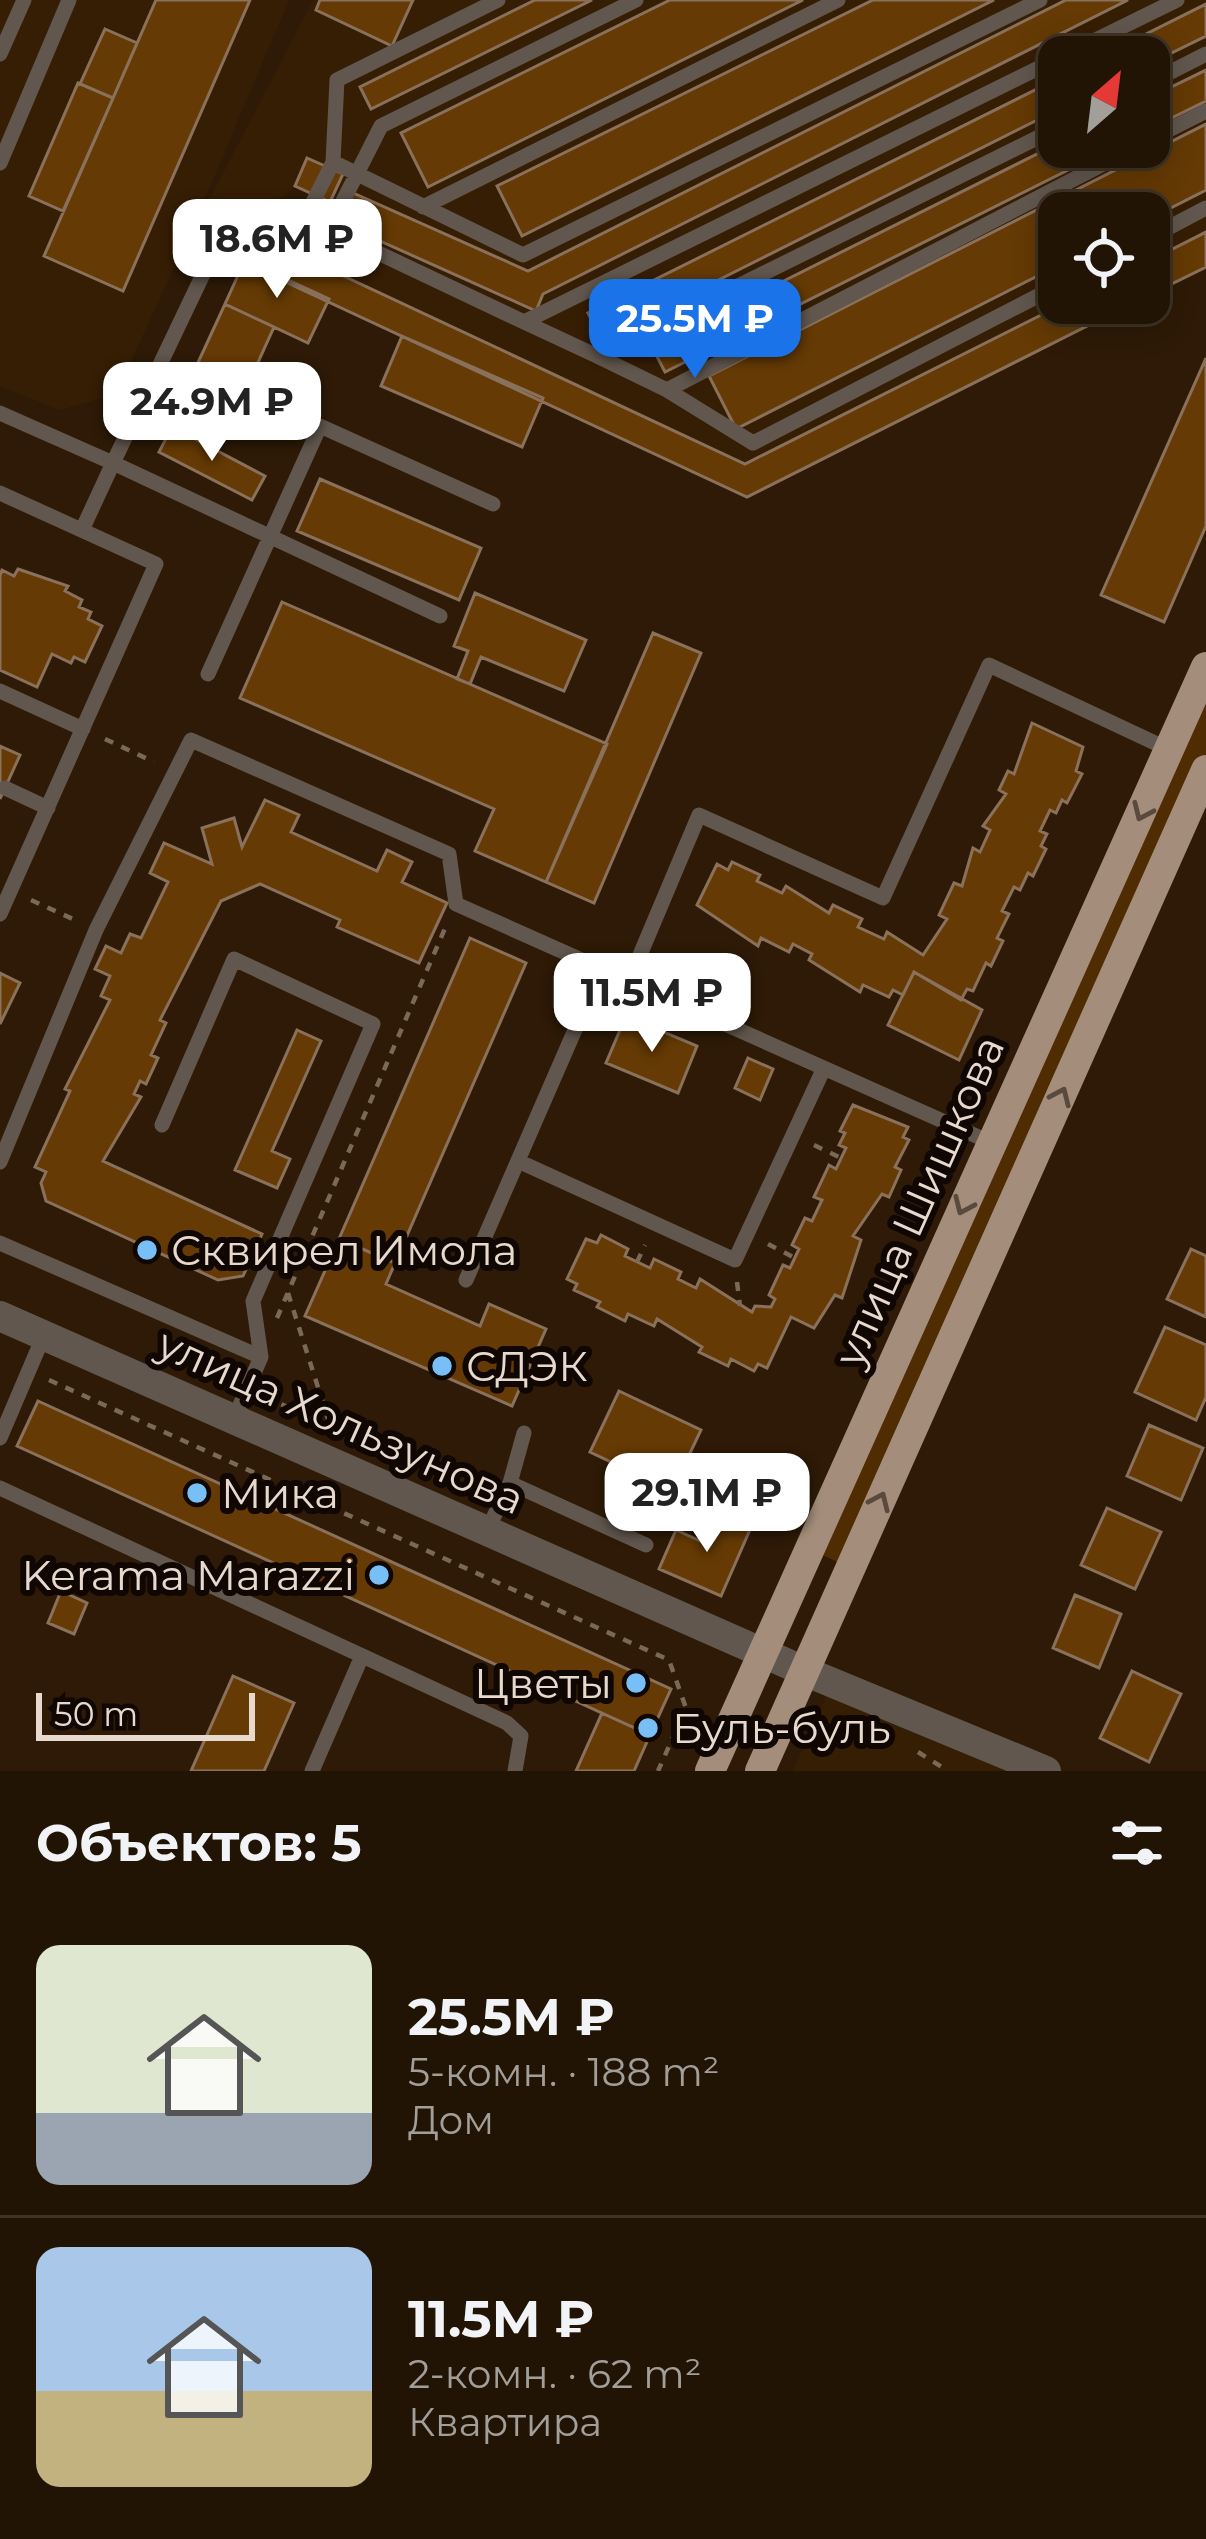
<!DOCTYPE html>
<html lang="ru">
<head>
<meta charset="utf-8">
<style>
  body { margin:0; font-family:Montserrat,sans-serif; background:#2e2113; color:#f1f3f6; height:100vh; display:flex; flex-direction:column; font-size:45px; white-space:nowrap }
  * { box-sizing:border-box; margin:0 }
  p { font-size:39px; color:#a29e9a }
  .icon { flex:none; width:66px; height:66px; fill:none; stroke:currentColor; stroke-width:2; stroke-linecap:round; stroke-linejoin:round }
  .map { position:relative; height:1771px; overflow:hidden }
  .drawer { display:flex; flex-direction:column; background:#221404; flex:1 }
  .drawer>* { flex:none }
  .needle { width:78px; rotate:28deg }
  .controls { position:absolute; left:1038px; top:36px; display:grid; gap:24px }
  .controls a { display:grid; place-items:center; width:132px; height:132px; border-radius:24px; background:#221404; box-shadow:0 6px 30px #0003,0 0 0 3px #3f3326; font-size:60px }
  .scale { position:absolute; left:36px; bottom:30px; width:219px; box-sizing:border-box; padding-left:12px; border:6px solid #e7d9cd; border-top:0; font-size:33px; line-height:42px; white-space:nowrap; color:#e7d9cd; -webkit-text-stroke:9px #100702; paint-order:stroke }
  .price { position:absolute; translate:-50% -102px; padding:0 27px; border-radius:24px; background:#fff; color:#222; font-size:39px; line-height:78px; filter:drop-shadow(0 3px 6px #0008) }
  .price::after { content:''; position:absolute; left:50%; top:72px; width:36px; height:27px; margin-left:-18px; background:inherit; clip-path:polygon(0 0,100% 0,50% 100%) }
  .price.active { background:#1a73e8; color:#fff }
  ul { padding:0; list-style:none }
  li { display:flex; align-items:center; gap:36px; height:300px; padding:0 36px }
  li+li { border-top:3px solid #3f3326 }
  li span { display:grid; place-items:center; flex:none; width:336px; height:240px; border-radius:24px; color:#555 }
  li>.icon { margin-inline-start:auto }
  span .icon { width:144px; height:144px; fill:#fffc; stroke-width:1 }
  li b { font-size:51px }
  h2 { display:flex; justify-content:space-between; align-items:center; height:144px; padding:0 36px; font-size:51px }
  .map>svg:first-child { display:block }
  .built { fill:#361e04; fill-rule:evenodd }
  .green { fill:#4f2c02 }
  .building { fill:#653a04; stroke:#8a715c; stroke-width:3 }
  .lines { fill:none; stroke-linecap:round; stroke-linejoin:round }
  .path { stroke:#7b6958; stroke-width:4.5; stroke-dasharray:9 9; stroke-linecap:butt }
  .service { stroke:#61574e; stroke-width:15 }
  .minor { stroke:#61574e; stroke-width:30 }
  .tertiary { stroke:#61574e; stroke-width:30 }
  .primary { stroke:#a48e7b; stroke-width:30 }
  .oneway { stroke:#5a4a3e }
  .poi-dot { fill:#78bff7; stroke:#100702; stroke-width:4.5 }
  .labels { text-anchor:middle; stroke-width:12; stroke-linejoin:round; paint-order:stroke }
  .street-label { font-size:42px; fill:#e7d9cd; stroke:#100702 }
  .poi-label { font-size:42px; fill:#e7d9cd; stroke:#100702; text-anchor:start }
</style>
</head>
<body>
<div class="map">
<svg width="1206" height="1771" viewBox="0 0 1206 1771">
  <rect width="100%" height="100%" fill="#2e1a06"/>
  <path class="built" d="M0,0H289L185,246L313,0H1206V267L1149,295V213H1059V303H1133L747,497L275,277L288,250L320,265L344,213L295,188L174,268L116,394L60,410L0,386ZM1059,57H1149V147H1059Z
    M826,1696L1009,1771H793Z"/>
  <path class="green" d="M1206,667V770L850,1568L808,1548Z"/>
  <path class="building" d="M156,0H250L123,291L44,256Z
    M320,0H413L392,46L316,10Z
    M535,0H592L371,109L360,87Z
    M670,0H803L428,187L401,133Z
    M873,0H994L522,236L497,186Z
    M1066,0H1128L543,294L536,311L340,223L353,193L528,271Z
    M1206,4V36L1149,64V57H1100Z
    M105,29L137,43L113,98L80,84Z
    M1206,70V101L1149,129V98Z
    M1059,78V109L601,339L588,313Z
    M78,83L113,98L63,211L29,196Z
    M1206,124V190L1149,219V213H1059V265L736,429L709,376Z
    M1059,143L1114,147L665,372L652,347Z
    M307,158L343,174L330,202L295,186Z
    M1206,232V267L1149,295V261Z
    M288,250L745,464L1065,303H1133L747,497L275,277Z
    M245,260L329,299L308,343L225,304Z
    M225,304L274,327L227,431L177,408Z
    M402,336L543,398L522,447L381,386Z
    M1206,358V526L1164,622L1101,595Z
    M172,427L265,476L252,500L159,452Z
    M320,479L481,548L459,600L297,531Z
    M18,569L68,586L65,591L82,600L79,607L91,612L88,619L102,626L85,662L74,657L71,663L52,654L37,687L0,670V576L2,570L14,576Z
    M475,593L586,640L564,691L481,657L470,684L457,679L468,651L454,646Z
    M282,602L607,744L546,882L475,851L494,809L240,698Z
    M653,633L701,653L594,903L546,882Z
    M1032,723L1083,747L1076,771L1082,774L1067,803L1062,800L1056,813L1050,810L1040,831L1047,834L1041,846L1046,849L1033,876L1028,873L1020,890L1014,887L1002,911L1009,914L997,938L1003,941L991,966L986,963L973,991L967,989L961,1000L914,972L903,995L893,990L889,997L863,985L860,992L809,960L812,954L793,944L789,952L761,938L758,946L697,905L717,864L728,870L732,862L760,875L757,881L782,893L786,886L829,913L833,905L862,919L858,927L884,939L887,932L923,955L947,919L939,915L954,883L962,886L973,848L980,852L990,830L983,826L1006,794L999,790L1008,771L1014,774Z
    M0,746L20,755L0,799Z
    M265,800L299,815L291,832L377,871L387,850L412,862L402,882L447,903L419,963L337,927L340,920L260,884L221,901L160,1020L166,1023L151,1055L158,1058L146,1084L140,1081L134,1094L141,1097L103,1161L262,1234L243,1276L218,1280L46,1201L41,1183L46,1172L35,1167L70,1091L65,1089L110,1000L101,996L110,976L95,969L106,946L121,953L130,934L141,938L168,882L150,873L164,843L212,864L202,828L234,818L242,847Z
    M470,938L526,963L395,1263L339,1239Z
    M914,972L982,1010L959,1060L888,1025Z
    M0,973L20,983L0,1024Z
    M626,1016L697,1046L678,1093L606,1063Z
    M297,1030L321,1041L272,1151L290,1159L277,1188L235,1170Z
    M748,1058L773,1069L760,1100L735,1088Z
    M853,1105L908,1127L903,1137L909,1140L895,1167L901,1170L889,1197L882,1194L853,1236L861,1240L842,1298L835,1295L814,1328L791,1317L767,1368L758,1364L754,1371L731,1359L728,1366L699,1352L702,1347L657,1319L654,1326L628,1314L625,1321L597,1307L600,1302L574,1290L577,1284L567,1279L586,1239L597,1243L601,1235L628,1249L625,1256L650,1268L654,1259L681,1272L678,1279L696,1288L700,1279L752,1312L755,1306L771,1307L775,1299L769,1295L783,1265L790,1268L799,1249L792,1245L805,1218L812,1221L822,1200L814,1197L829,1165L836,1169L846,1148L839,1145L845,1133L840,1131Z
    M339,1239L395,1263L386,1284L480,1326L489,1304L546,1329L512,1406L305,1316Z
    M1191,1249L1206,1256V1317L1167,1299Z
    M1165,1327L1206,1345V1397L1196,1420L1135,1392Z
    M619,1391L701,1430L672,1491L590,1452Z
    M38,1401L671,1689L650,1735L17,1446Z
    M1149,1425L1203,1448L1181,1500L1127,1476Z
    M745,1466L773,1478L760,1511L731,1499Z
    M1107,1508L1161,1532L1135,1589L1081,1565Z
    M721,1512L752,1525L721,1596L659,1569L676,1530L707,1544Z
    M61,1591L87,1603L74,1634L48,1623Z
    M1075,1595L1121,1614L1099,1668L1053,1648Z
    M1132,1671L1181,1694L1149,1762L1100,1738Z
    M233,1676L294,1703L264,1771H191Z
    M602,1713L650,1735L634,1771H576Z"/>
  <g class="lines">
    <path class="path" d="M105,739L154,762
      M31,900L75,920
      M814,1145L841,1158
      M768,1244L795,1258
      M637,1262L645,1245
      M737,1282L740,1306
      M288,1293L330,1425
      M277,1318L446,926
      M49,1380L669,1660L686,1708L658,1771
      M265,1397L403,1458
      M918,1752L948,1771"/>
    <path class="service" d="M498,0L337,80L333,162L523,255L1040,0
      M0,54L24,0
      M1061,57L1177,0
      M1149,83L1206,54
      M1149,140L1206,111
      M0,163L69,0
      M423,207L838,0
      M306,216L333,162
      M1149,238L1206,208
      M351,240L524,322L1059,58
      M524,322L597,356L1059,127
      M597,356L667,390L1136,147
      M667,390L753,443L1059,285
      M0,413L113,463L207,266L306,216L339,209L381,126L636,0
      M0,493L156,564L0,914
      M82,530L113,463L440,616
      M208,674L320,426L493,504
      M0,691L83,729
      M5,788L48,808
      M162,1125L234,959L373,1024L253,1301L261,1357
      M518,1161L735,1260L824,1068
      M0,1162L96,930L191,740L449,854L456,904L992,1143
      M0,1243L261,1357L234,1419
      M466,1280L591,993L629,981L699,815L883,898L989,665L1170,750
      M0,1438L44,1335
      M510,1483L646,1545
      M0,1488L507,1723L521,1736L515,1771
      M487,1531L510,1483L524,1433
      M312,1771L362,1656"/>
    <path class="minor" d="M804,1671L1046,1771"/>
    <path class="tertiary" d="M0,1316L804,1671"/>
    <path class="primary" d="M710,1771L1206,667
      M760,1771L1206,770"/>
  </g>
  <defs><path id="oneway-chevron" d="M-2-3.5L2.5 0L-2 3.5" fill="none" stroke-width="1.6" stroke-linecap="round" stroke-linejoin="round" transform="scale(3)"/></defs>
  <g class="oneway">
    <use href="#oneway-chevron" transform="translate(1142 812) rotate(114)"/>
    <use href="#oneway-chevron" transform="translate(1061 1096) rotate(-66)"/>
    <use href="#oneway-chevron" transform="translate(963 1206) rotate(114)"/>
    <use href="#oneway-chevron" transform="translate(880 1501) rotate(-66)"/>
  </g>
  <g class="poi-dot">
    <circle cx="147" cy="1250" r="12"/>
    <circle cx="442" cy="1366" r="12"/>
    <circle cx="197" cy="1493" r="12"/>
    <circle cx="379" cy="1575" r="12"/>
    <circle cx="636" cy="1683" r="12"/>
    <circle cx="648" cy="1728" r="12"/>
  </g>
  <g class="labels">
    <g class="street-label">
      <text transform="translate(919 1201) rotate(-66)" y="15">улица Шишкова</text>
      <text transform="translate(341 1421) rotate(24)" y="15">улица Хользунова</text>
    </g>
    <g class="poi-label">
      <text x="171" y="1265">Сквирел Имола</text>
      <text x="466" y="1381">СДЭК</text>
      <text x="221" y="1508">Мика</text>
      <text x="355" y="1590" text-anchor="end">Kerama Marazzi</text>
      <text x="612" y="1698" text-anchor="end">Цветы</text>
      <text x="672" y="1743">Буль-буль</text>
    </g>
  </g>
</svg>
<div class="controls">
<a><svg class="needle" viewBox="-14 -14 28 28"><path d="M0-13l5 13h-10z" fill="#e53935"/><path d="M0 13l5-13h-10z" fill="#a29e9a"/></svg></a>
<a><svg class="icon" aria-label="locate" viewBox="0 0 24 24"><circle cx="12" cy="12" r="6"/><path d="M12 2v4M12 18v4M2 12h4M18 12h4"/></svg></a>
</div>
<div class="scale">50 m</div>
<b class="price" style="left:277px;top:301px">18.6M ₽</b>
<b class="price active" style="left:695px;top:381px">25.5M ₽</b>
<b class="price" style="left:212px;top:464px">24.9M ₽</b>
<b class="price" style="left:652px;top:1055px">11.5M ₽</b>
<b class="price" style="left:707px;top:1555px">29.1M ₽</b>
</div>
<section class="drawer">
<h2>Объектов: 5<svg class="icon" aria-label="filters" viewBox="0 0 24 24"><path d="M4 7h16M4 17h16"/><circle cx="9" cy="7" r="2"/><circle cx="15" cy="17" r="2"/></svg></h2>
<ul>
<li><span style="background:linear-gradient(#dfe7d0 70%,#9aa5b1 0)"><svg class="icon" aria-label="home" viewBox="0 0 24 24"><path d="M3 11l9-7 9 7M6 9v11h12V9"/></svg></span><div><b>25.5M ₽</b><p>5-комн. · 188 m²</p><p>Дом</p></div></li>
<li><span style="background:linear-gradient(#a9c7e8 60%,#c2b280 0)"><svg class="icon" aria-label="home" viewBox="0 0 24 24"><path d="M3 11l9-7 9 7M6 9v11h12V9"/></svg></span><div><b>11.5M ₽</b><p>2-комн. · 62 m²</p><p>Квартира</p></div></li>
</ul>
</section>
</body>
</html>
